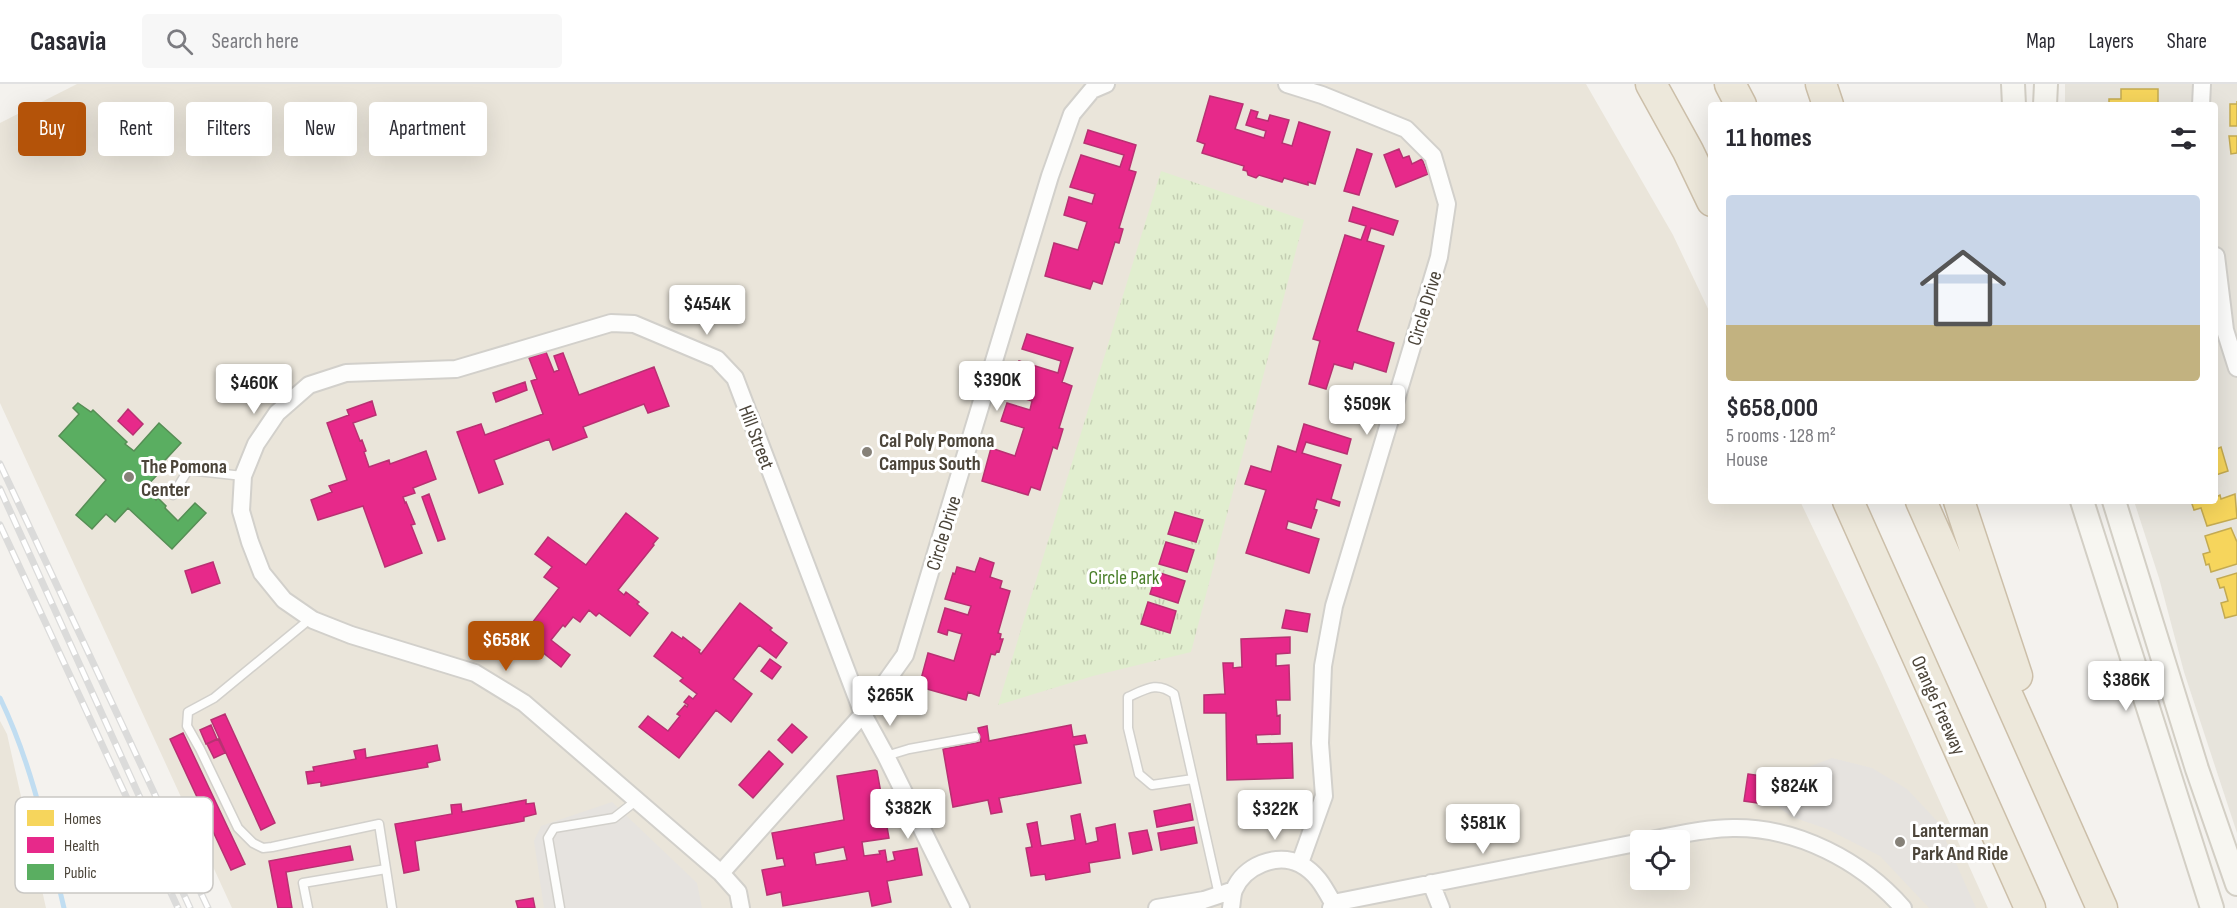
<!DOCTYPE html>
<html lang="en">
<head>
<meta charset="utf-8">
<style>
  body { margin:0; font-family:"Sofia Sans Condensed",sans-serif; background:#f7f7f7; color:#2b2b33; height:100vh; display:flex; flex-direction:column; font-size:22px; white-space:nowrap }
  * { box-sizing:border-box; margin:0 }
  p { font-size:20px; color:#7c7c81 }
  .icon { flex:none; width:33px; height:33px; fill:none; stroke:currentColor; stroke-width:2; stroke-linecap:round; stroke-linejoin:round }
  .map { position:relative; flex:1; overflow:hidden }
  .details { position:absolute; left:1708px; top:18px; width:510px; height:402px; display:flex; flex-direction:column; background:#fff; border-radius:6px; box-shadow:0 6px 24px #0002 }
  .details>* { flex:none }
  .hud { position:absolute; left:18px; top:18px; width:570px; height:54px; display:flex; gap:12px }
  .fabs { position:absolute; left:1630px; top:746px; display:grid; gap:12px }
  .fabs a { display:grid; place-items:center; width:60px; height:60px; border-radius:6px; background:#fff; box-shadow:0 6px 24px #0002; font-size:30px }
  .price { position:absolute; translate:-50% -51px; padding:0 14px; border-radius:6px; background:#fff; color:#222; font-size:20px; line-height:39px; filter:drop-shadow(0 2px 3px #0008) }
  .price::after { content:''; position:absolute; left:50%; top:36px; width:18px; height:14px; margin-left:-9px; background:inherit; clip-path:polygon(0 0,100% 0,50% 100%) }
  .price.current { background:#b45309; color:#fff }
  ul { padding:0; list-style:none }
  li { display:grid; align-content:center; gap:12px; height:318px; padding:0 18px }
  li+li { border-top:2px solid #e1e1e2 }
  li span { display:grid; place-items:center; height:186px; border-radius:6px; color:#555 }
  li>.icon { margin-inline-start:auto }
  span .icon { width:108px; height:108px; fill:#fffc; stroke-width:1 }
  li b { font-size:26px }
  h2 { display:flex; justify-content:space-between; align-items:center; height:72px; padding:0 18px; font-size:26px }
  .pill { padding:0 21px; border-radius:6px; background:#fff; box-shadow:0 6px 24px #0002; font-size:21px; line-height:54px }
  .pill.current { background:#b45309; color:#fff }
  header { display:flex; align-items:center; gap:36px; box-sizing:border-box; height:84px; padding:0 30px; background:#fff; border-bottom:2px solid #e1e1e2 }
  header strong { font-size:28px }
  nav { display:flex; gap:33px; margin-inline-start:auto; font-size:21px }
  .search { width:420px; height:54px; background:#f7f7f7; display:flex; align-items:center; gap:15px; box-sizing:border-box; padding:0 21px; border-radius:6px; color:#7c7c81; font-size:22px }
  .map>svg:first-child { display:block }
  .residential { fill:#e7e4dc }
  .education { fill:#eae5da; fill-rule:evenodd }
  .park { fill:url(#park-tufts) }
  .parking { fill:#e6e3df }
  .homes { fill:#f6d55c; stroke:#c3aa52; stroke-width:1.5 }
  .health { fill:#e7298a; stroke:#b83172; stroke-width:1.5; fill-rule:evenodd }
  .public { fill:#5aae61; stroke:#568e55; stroke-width:1.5 }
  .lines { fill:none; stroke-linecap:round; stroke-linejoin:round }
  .stream { stroke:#c0ddf1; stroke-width:5 }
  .lane-casing { stroke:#d2d0cb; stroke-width:11 }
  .street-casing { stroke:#d2d0cb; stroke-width:20 }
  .secondary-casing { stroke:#d3cfc5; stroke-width:26 }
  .highway-casing { stroke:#ccbfa9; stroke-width:33 }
  .lane { stroke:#fdfdfc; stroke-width:8 }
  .street { stroke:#fdfdfc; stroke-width:16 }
  .secondary { stroke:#f7f6f1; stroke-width:22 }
  .highway { stroke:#ede8db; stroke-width:30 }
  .rail-casing { stroke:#dbdbda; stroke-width:7 }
  .rail { stroke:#fff; stroke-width:4.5; stroke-dasharray:14; stroke-linecap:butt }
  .poi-dot { fill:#868178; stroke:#fff; stroke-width:2 }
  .labels { text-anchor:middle; stroke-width:6; stroke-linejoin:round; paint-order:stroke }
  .street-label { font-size:20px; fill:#4b4439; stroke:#fff }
  .poi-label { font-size:20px; font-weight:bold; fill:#4b4439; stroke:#fff; text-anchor:start }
  .park-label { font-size:20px; fill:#4a7f2a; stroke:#fff }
  .key { fill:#fff; stroke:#c9c7c4; stroke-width:1.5 }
  .key-label { font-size:16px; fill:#4b4439 }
</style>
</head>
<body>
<header>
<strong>Casavia</strong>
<div class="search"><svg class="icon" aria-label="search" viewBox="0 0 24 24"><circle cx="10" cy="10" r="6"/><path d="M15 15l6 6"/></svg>Search here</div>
<nav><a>Map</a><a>Layers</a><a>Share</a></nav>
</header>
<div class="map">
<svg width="2237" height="824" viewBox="0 0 2237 824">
  <defs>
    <pattern id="park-tufts" width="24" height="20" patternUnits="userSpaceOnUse" patternTransform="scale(1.5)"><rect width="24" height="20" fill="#e1eecf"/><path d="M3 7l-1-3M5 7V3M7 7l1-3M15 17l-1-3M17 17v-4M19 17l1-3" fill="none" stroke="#c3cdb2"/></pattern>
  </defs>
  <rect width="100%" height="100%" fill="#f4f2ee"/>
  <path class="residential" d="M2065,0H2237V749L2184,588L2159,494L2134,417H2216V21H2065Z"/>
  <path class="education" d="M77,0H1586L1673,151L1711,231L1712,417H1800L1880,585L1988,824H232L0,319V39ZM1641,756H1680V795H1641Z
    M0,637L7,650L46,824H0Z"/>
  <path class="park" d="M1161,87L1304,136L1191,568L1093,592L998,621Z"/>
  <path class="parking" d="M1832,674L1872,684L1907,705L1937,737L1976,824H1929L1880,772L1827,745L1792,733L1778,723L1806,684Z
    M612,718L697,799L702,824H544L534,757L541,742Z"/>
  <path class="homes" d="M2121,5H2158V19L2109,21V15H2121Z
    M2237,17V42H2230V20H2237Z
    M2229,52H2237V69L2231,70Z
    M2216,361L2217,365L2221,363L2228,387L2216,391Z
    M2235,410L2237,434L2207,442L2201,424L2194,426L2191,417H2216V413L2220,411L2221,415Z
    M2231,444L2237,458V480L2211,488L2209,480L2206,481L2203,470L2210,468L2205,452Z
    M2237,489V531L2225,534L2221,519L2228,517L2224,503L2220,504L2217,495Z"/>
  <path class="health" d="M1210,12L1243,20L1235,45L1264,54L1266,47L1246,41L1251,26L1258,28L1256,34L1268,37L1270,31L1289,36L1282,59L1292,62L1299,38L1330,48L1315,100L1308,98V101L1284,94L1282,98L1259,91L1256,94L1248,91L1247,87L1243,86L1244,82L1202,69L1205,60L1197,57Z
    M1088,46L1136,61L1129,86L1136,88L1119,144L1123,145L1119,159L1115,158L1102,200L1093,197L1090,205L1045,192L1054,159L1078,166L1087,138L1064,131L1069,113L1092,120L1095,110L1070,103L1081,71L1120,83L1124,71L1084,59Z
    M1357,65L1372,70L1359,111L1344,107Z
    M1399,65L1403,74L1409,72L1412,80L1422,75L1428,90L1396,103L1384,71Z
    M1353,123L1398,137L1393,151L1371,144L1367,157L1384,162L1357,247L1394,259L1386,288L1354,278L1352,285L1334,280L1326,305L1309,300L1320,257L1313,255L1345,151L1361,156L1366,142L1349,137Z
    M1027,250L1073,264L1062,298L1072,302L1059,344L1063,345L1057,365L1053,363L1040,406L1031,403L1028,411L982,397L991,364L1015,372L1024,344L1001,337L1007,319L1030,326L1032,317L1007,309L1019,277L1058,289L1061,277L1022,265Z
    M546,268L554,288L559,286L554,272L563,269L579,311L654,283L669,322L648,329L644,320L583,343L587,353L553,366L549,355L494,376L503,400L479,409L457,348L481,340L485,351L543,330L531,297L537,295L529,274Z
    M525,298L527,306L496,318L493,309Z
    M372,317L376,331L353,339L360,357L362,356L366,367L364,368L369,383L389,376L390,380L426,367L436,395L413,404L415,409L403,413L405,419L406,418L415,440L411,441L422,469L385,483L363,422L318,436L311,416L332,408L329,402L347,396L327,339L349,331L347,326Z
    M128,325L143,340L133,351L118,337Z
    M1304,340L1351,355L1347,370L1306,358L1302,369L1341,381L1331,415L1340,418L1339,422L1317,415L1314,425L1317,426L1311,444L1288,437L1286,445L1319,455L1309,489L1246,469L1266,406L1245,400L1251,382L1271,388L1278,362L1296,368Z
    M429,410L445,455L438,457L422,413Z
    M1175,428L1203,436L1196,458L1168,450Z
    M626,429L658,454L653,460L654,461L618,506L624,511L626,508L639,518L637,520L648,529L630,552L599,529L596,532L589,526L580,538L573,533L565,543L563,541L551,556L570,571L561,583L522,552L559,504L544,493L552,483L535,470L548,453L586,481Z
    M1166,458L1194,466L1187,488L1159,480Z
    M980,474L994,479L990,493L1002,497L1000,504L1010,507L998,549L1001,550L1000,555H1003L999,568L997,567L995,571L991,570L979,612L968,608L966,616L920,603L923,596L921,595L928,569L954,577L962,550L948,546L947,551L938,548L945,524L968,531L971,522L945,515L953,489L955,490L957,483L975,488Z
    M213,478L220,499L192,509L185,487Z
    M1157,488L1185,497L1178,519L1150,510Z
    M1148,518L1176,527L1170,549L1141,540Z
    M740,519L772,544L770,546L787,559L776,574L759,561L733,595L752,610L731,638L716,626L679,674L639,643L648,632L668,647L680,632L677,630L685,621L687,623L688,621L684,618L689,612L693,615L697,610L680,597L683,594L654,572L672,548L682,555L683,553L700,566L699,568L701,570Z
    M1286,526L1310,530L1307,548L1282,544Z
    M1290,553V569L1276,570V582L1289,581L1290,616H1276L1277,632L1280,631V650L1256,651L1257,660L1292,659L1293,694L1227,696L1226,629H1204V611L1225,610L1223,579H1233V584L1242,583L1241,555Z
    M770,575L781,583L772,595L761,587Z
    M225,630L275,739L261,746L211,636Z
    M792,640L807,653L792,669L778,656Z
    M211,641L217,655L206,660L200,646Z
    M1071,641L1073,653L1085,651L1087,659L1074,661L1081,699L999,714L1002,728L991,730L988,716L953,723L943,665L981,658L978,644L987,642L989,657Z
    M183,649L245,780L231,786L170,655Z
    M218,655L225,669L214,674L207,660Z
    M437,661L440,676L427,679L428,683L321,702V698L308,700L306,688L314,687L313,683L356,675L354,667L365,665L366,674Z
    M769,667L783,680L753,714L739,701Z
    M875,686L877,687L889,754L862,758L864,772L880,770L879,767L885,766L887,778L895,776L893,768L917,764L922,791L887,797L891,818L872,822L869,807L783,822L781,808L767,811L762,786L785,782L783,774L777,775L772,749L844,736L837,692ZM844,763L847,776L816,781L814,769Z
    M1748,690L1775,694L1771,721L1744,717Z
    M526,716V720L534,719L536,730L524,733V737L415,757L419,786L404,789L395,740L452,730L451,721L461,720L462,728Z
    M1190,720L1193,736L1157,743L1154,727Z
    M1080,730L1086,760L1098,757L1096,744L1115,740L1120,774L1089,779L1090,788L1046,796L1045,790L1031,792L1026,764L1032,763L1027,740L1037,738L1041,762L1075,756L1071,732Z
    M1194,743L1197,759L1161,766L1158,749Z
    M1147,746L1152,766L1133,770L1129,749Z
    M350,762L353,776L286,788L292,824H278L269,777Z
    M533,814L535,824H518L516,817Z"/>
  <path class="public" d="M78,319L91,328L93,326L127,358L125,360L134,367L159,339L181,359L155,387L158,390L144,405L156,416L158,414L166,422L165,424L178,437L195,419L206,429L172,465L128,424L115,438L106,430L92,445L76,431L106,396L59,352L79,330L73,324Z"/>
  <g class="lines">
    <path class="stream" d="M0,614C32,680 47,753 64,824"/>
    <g class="lane-casing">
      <path id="lane" d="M173,411L188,386L243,392
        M310,535L214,614L188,628L187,642L200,665L238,744L253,759L263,764L272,763L379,740L386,785
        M886,672L909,665L975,653
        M1193,695L1152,701L1139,690L1128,644V613C1146,605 1157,597 1174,610L1219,811
        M308,824L303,799L386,785L392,824
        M560,824L548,754L554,744L614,734L637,716"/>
    </g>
    <g class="street-casing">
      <path id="street" d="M1287,0L1322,11L1406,45L1433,72L1447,120L1439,173L1334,522L1323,582L1320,659L1324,712L1300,779
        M2201,21L2202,0
        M2216,172L2225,246L2237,284
        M1651,756C1678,751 1706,744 1733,744C1797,743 1862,777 1903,824
        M721,789L863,630L905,571L1050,92L1072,30L1092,6L1106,0
        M1431,799L1441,824
        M1333,819L1641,758
        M741,824L738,808L721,789L524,619L475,589L351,551L313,536L284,516L262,489L250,458L241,427L243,392L256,360L277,329L309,301L346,289L456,285L611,239L634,240L717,275L735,294L863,630L886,672L961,824
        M1157,824L1204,816L1234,806
        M1231,824C1232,819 1232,811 1234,806C1244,782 1277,768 1300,780C1317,789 1324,803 1333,819L1331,824"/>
    </g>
    <g class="secondary-casing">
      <path id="secondary" d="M2013,0L2014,21
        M2045,21L2046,0
        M2082,417L2212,824
        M2114,417L2197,685L2237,800"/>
    </g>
    <g class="highway-casing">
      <path id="highway" d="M1651,0L1688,67L1712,117
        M1730,0L1741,21
        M1821,0L1828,21
        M1848,417L2030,824
        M1921,417L2102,824
        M1959,417L2017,592"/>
    </g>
    <use href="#lane" class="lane"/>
    <use href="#street" class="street"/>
    <use href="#secondary" class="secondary"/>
    <use href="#highway" class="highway"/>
    <g class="rail-casing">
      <path id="rail" d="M0,380L208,824
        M0,405L190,824
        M0,441L178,824"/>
    </g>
    <use href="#rail" class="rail"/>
  </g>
  <g class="poi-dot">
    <circle cx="867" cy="368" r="6"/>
    <circle cx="129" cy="393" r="6"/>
    <circle cx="1900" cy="758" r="6"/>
  </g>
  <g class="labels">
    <g class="street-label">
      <text transform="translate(1424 224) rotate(-73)" y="7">Circle Drive</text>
      <text transform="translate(757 353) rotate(69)" y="7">Hill Street</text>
      <text transform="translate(943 449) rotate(-73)" y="7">Circle Drive</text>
      <text transform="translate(1939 621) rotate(66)" y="7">Orange Freeway</text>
    </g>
    <g class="poi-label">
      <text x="879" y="363">Cal Poly Pomona<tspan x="879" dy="23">Campus South</tspan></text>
      <text x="141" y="389">The Pomona<tspan x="141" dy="23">Center</tspan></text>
      <text x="1912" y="753">Lanterman<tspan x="1912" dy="23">Park And Ride</tspan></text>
    </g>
    <g class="park-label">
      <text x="1124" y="500">Circle Park</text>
    </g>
  </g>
  <rect x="15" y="713" width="198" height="96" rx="9" class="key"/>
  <rect x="27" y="726" width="27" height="16" fill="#f6d55c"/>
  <rect x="27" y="753" width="27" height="16" fill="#e7298a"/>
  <rect x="27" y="780" width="27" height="16" fill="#5aae61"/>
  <g class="key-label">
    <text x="64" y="740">Homes</text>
    <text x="64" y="767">Health</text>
    <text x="64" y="794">Public</text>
  </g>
</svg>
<div class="fabs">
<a><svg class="icon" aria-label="locate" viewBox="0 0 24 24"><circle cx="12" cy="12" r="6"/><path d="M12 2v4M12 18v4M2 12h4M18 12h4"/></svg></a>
</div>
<b class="price" style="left:707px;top:252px">$454K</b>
<b class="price" style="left:997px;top:328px">$390K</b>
<b class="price" style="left:254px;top:331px">$460K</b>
<b class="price" style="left:1367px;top:352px">$509K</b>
<b class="price current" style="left:506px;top:588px">$658K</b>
<b class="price" style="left:2126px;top:628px">$386K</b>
<b class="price" style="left:890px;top:643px">$265K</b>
<b class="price" style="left:1794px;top:734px">$824K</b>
<b class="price" style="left:908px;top:756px">$382K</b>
<b class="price" style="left:1275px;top:757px">$322K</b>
<b class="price" style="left:1483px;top:771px">$581K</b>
<div class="hud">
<a class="pill current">Buy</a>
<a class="pill">Rent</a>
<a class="pill">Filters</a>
<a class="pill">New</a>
<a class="pill">Apartment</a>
</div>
<section class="details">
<h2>11 homes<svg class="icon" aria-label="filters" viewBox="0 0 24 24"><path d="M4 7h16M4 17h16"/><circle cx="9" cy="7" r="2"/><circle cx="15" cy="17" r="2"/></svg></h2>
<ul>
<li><span style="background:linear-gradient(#c9d6e8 70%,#c2b280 0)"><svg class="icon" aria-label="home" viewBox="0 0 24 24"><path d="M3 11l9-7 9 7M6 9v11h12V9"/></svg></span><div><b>$658,000</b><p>5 rooms · 128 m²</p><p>House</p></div></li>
</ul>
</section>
</div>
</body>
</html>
